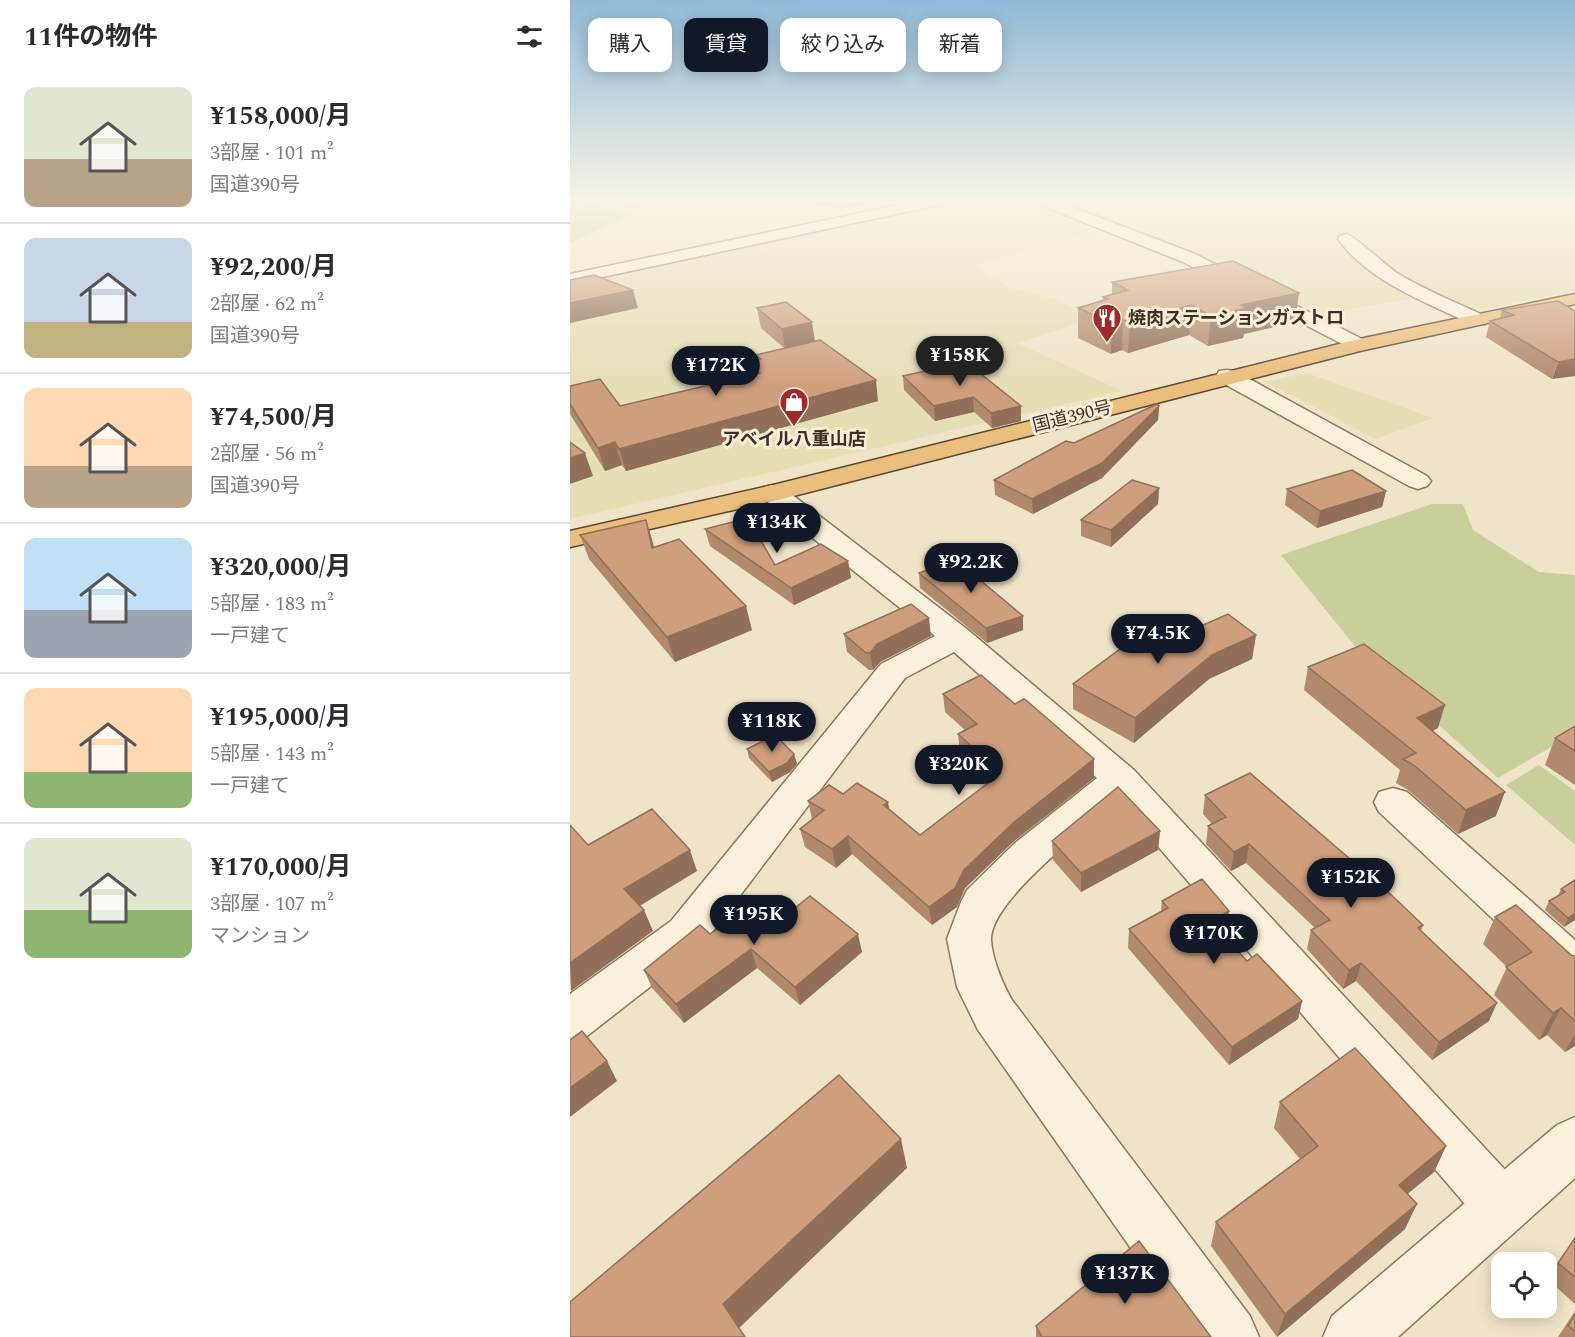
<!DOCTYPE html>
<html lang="ja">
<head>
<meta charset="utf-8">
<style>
  body { margin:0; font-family:Spectral,"Noto Sans JP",serif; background:#f7f7f7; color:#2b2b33; height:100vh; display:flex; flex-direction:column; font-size:22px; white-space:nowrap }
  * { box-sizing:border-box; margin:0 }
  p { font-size:20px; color:#7c7c81 }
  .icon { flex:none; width:33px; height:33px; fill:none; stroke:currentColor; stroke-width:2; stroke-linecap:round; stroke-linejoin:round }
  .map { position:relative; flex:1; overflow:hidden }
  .details { display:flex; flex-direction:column; background:#fff; width:570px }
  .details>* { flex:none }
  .top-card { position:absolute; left:18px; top:18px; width:570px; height:54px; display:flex; gap:12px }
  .tools { position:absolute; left:921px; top:1252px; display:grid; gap:12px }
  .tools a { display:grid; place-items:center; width:66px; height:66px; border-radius:12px; background:#fff; box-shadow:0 3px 15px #0003; font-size:30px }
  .price { position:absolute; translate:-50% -51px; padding:0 14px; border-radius:21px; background:#111827; color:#fff; font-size:20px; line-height:39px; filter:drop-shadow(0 2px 3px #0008) }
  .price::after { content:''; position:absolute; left:50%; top:36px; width:18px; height:14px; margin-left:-9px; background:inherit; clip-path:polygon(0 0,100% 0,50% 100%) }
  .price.selected { background:#222; color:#fff }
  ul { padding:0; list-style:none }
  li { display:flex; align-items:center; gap:18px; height:150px; padding:0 24px }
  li+li { border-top:2px solid #e1e1e2 }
  li span { display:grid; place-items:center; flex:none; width:168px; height:120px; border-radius:12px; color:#555 }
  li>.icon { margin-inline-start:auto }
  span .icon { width:72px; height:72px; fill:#fffc; stroke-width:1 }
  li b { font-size:26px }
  h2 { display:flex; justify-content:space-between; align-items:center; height:72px; padding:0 24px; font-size:26px }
  .chip { padding:0 21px; border-radius:12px; background:#fff; box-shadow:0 3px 15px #0003; font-size:21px; line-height:54px }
  .chip.selected { background:#111827; color:#fff }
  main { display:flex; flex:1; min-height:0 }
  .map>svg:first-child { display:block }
  .farmland { fill:#e6deb5 }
  .green { fill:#c9cf9b }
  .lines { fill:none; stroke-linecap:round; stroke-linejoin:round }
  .minor-casing { stroke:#8d765c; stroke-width:3 }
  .tertiary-casing { stroke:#8d765c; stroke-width:3 }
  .trunk-casing { stroke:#5b4430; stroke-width:3 }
  .minor { fill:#faf1dc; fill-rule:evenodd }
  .tertiary { fill:#faf1dc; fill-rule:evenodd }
  .trunk { fill:#eabe7c; fill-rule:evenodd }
  .wall { fill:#b2896c }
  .shaded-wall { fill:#916f58 }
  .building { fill:#cf9f7d; stroke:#916f58; stroke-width:1.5 }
  .labels { text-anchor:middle; stroke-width:6; stroke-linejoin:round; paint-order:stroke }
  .far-poi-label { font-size:18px; font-weight:bold; fill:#3d2e20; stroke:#f7eed8; text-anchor:start }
  .far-street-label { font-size:18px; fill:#3d2e20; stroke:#f7eed8 }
</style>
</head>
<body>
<main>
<section class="details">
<h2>11件の物件<svg class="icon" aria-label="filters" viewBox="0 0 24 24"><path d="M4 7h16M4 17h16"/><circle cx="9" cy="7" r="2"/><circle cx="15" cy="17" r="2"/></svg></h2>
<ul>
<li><span style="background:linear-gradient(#dfe7d0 60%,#b9a48a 0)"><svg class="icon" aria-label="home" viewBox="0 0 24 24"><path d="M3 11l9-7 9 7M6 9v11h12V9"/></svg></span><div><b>¥158,000/月</b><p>3部屋 · 101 m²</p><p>国道390号</p></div></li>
<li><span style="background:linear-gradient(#c9d6e8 70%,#c2b280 0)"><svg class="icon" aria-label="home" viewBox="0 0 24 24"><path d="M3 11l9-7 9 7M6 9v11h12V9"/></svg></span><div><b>¥92,200/月</b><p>2部屋 · 62 m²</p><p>国道390号</p></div></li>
<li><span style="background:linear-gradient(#ffd9b3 65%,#b9a48a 0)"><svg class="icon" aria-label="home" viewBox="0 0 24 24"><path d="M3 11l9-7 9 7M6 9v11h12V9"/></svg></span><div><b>¥74,500/月</b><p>2部屋 · 56 m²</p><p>国道390号</p></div></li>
<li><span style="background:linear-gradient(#bfe0f5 60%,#9aa5b1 0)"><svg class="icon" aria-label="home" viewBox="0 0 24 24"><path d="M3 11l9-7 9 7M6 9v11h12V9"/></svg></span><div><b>¥320,000/月</b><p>5部屋 · 183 m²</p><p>一戸建て</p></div></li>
<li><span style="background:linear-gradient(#ffd9b3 70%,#8fb573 0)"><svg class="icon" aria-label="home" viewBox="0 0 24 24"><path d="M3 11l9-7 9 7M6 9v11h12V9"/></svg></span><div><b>¥195,000/月</b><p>5部屋 · 143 m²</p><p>一戸建て</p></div></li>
<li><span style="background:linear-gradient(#dfe7d0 60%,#8fb573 0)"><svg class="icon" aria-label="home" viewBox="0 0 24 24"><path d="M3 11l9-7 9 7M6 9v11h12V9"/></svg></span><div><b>¥170,000/月</b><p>3部屋 · 107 m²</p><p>マンション</p></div></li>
</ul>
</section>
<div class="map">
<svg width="1005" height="1337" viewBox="0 0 1005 1337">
  <rect width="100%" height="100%" fill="#f0e4c8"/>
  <path class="farmland" d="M398,199H450L526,231L402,266L443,289L488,300L523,319L447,343L552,391L0,519V283Z
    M490,199H657L664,202L685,199H1005V290L892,314L855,296L752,314L630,256Z
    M737,373L863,418L806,439L695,382Z"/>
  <path class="green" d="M22,203L65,213L0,243V207Z
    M862,504H893L903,530L969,572L1005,575V733L928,778L797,661L711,555Z
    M969,765L1005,791V845L936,785Z"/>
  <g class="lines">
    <g class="minor-casing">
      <path id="minor" d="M776,234C785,236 815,265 827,273C855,290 885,302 915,316L918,320L915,324H901C856,302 799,282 768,239L770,236Z
        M657,370L665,371L857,476L861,481L857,486L848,489L839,486L649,381L646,376L649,371Z
        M203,485L212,487L398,630L564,770L951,1187L959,1206L951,1225L932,1233L913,1225L549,801C518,827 420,900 421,940C422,958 433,985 442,1000L680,1316L689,1337H623L408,1030L387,987L377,939L391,902L397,890L445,843L527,778L384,652L335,678L131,947L17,1036L0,1042V994L101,921L311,664L365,636L194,499L190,493L194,487Z
        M823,788L837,792L1005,940V986L989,981L809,812L804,802L809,792Z"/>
    </g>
    <g class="tertiary-casing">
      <path id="tertiary" d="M356,199H385L378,203L0,284V274Z
        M461,199H481L625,254L796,341L799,345L796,349H782L613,262L463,202Z
        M1005,1117V1178L828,1337H753L762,1316L987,1125Z"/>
    </g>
    <g class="trunk-casing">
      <path id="trunk" d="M1005,294V304L790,351L212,499L0,547V531L203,485L789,339Z"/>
    </g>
    <use href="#minor" class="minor"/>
    <use href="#tertiary" class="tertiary"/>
    <use href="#trunk" class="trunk"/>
  </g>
  <path class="wall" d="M0,199H91L63,208L24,199L3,205L0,204Z
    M222,199H319L269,209L257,205L247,207L231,200L225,201Z
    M542,282L725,322L674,334L673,338L638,346L619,335L558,353L552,350L541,354L508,338V308L533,301V297L542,295Z
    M187,308L245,341L308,401L56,471L52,465L35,471L0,414V386L50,406L180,376L178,363L187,361L186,355L214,348L191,328Z
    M932,310L1005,311L982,379L916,337L920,321L930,318Z
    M333,376L451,406V421L422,428L404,412L365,421L334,390Z
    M589,406L588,420L532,478L463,514L425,495L424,480L504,443Z
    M589,488L588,504L541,547L511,536V520Z
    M717,489L816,491L812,507L747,528L715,505Z
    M76,520L84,548L182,630L105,662L19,559L10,535Z
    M135,529L205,565L278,561L281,578L224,605L140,546Z
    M349,573L453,616V630L417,643L350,588Z
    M274,634L361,636L310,662L303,670H299L277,652Z
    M686,635L682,659L639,679L564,743L503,709V684L583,647Z
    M738,667L868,728L863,731L926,816L888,834L838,790L826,783L830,770L734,690Z
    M373,694L445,704L524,759V778L444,841L395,888L387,907L362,925L282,854L266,868L235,847L230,829L242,819L238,801L273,794L319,810L350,835L420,781L390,753L388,734L395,730L375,712Z
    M1005,726V785L975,765L985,738Z
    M177,749L224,754L227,764L220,772L202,782L179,758Z
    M635,795L853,925L851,931L919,1021L862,1060L786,981L773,989L737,949L741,930L745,928L676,863L661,871L636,844L638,826L642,824L633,814Z
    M590,831L588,850L511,892L483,860L482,841Z
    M1005,880V920L994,927L975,910L979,901L988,896L991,889Z
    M592,901L656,930L651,933L677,961L732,1001L728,1019L659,1065L558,948L559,929L591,911Z
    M215,916L292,952L230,1005L187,968L114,1023L82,988L74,970L140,934Z
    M925,917L1001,955L1005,956V1046L995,1052L977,1035L969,1040L924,995L937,967L913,944Z
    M710,1102L876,1146L864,1172L837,1194L835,1229L707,1337L641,1246L646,1222L730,1159L704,1128Z
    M1005,1237V1304L977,1279Z
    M1005,1311V1337H988Z
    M466,1326L641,1337H466Z"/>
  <path class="shaded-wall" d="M2,199H24L3,205Z
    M61,199H91L63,208Z
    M245,199H257V205L247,207Z
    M268,199H319L269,209Z
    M63,290L68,308L0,323V303Z
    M729,293L725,322L674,334L673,338L638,346L641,316L671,305Z
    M621,305L619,335L558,353L560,323Z
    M553,320L552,350L541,354V323Z
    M242,322L245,342L215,349L212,329Z
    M1005,359V376L982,379L988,362Z
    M306,380L308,401L56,471L49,449Z
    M403,397L404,412L365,421L364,406Z
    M451,406V421L422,428L421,413Z
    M589,406L588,420L532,478L463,514L462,499Z
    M45,442L52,465L35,471L28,448Z
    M15,453L23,476L0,484V458Z
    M589,488L588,504L541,547V530Z
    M816,491L812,507L747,528L750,511Z
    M76,520L83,543L89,572L82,548Z
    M278,561L281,578L224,605L221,588Z
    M176,606L182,630L105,662L97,637Z
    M453,616V630L417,643L416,628Z
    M359,618L361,636L310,662L303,670L300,653L307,644Z
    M686,635L682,659L639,679L564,743L565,718L642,655Z
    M875,705L868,728L840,741L847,718Z
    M224,754L227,764L220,772L202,782L199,772Z
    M524,759V778L444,841L395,888L387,907L362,925L359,907L394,870L443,823Z
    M935,792L926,816L888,834L896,810Z
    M318,802L321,820L314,805Z
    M590,831L588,850L511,892V873Z
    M278,836L282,854L266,868L262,849Z
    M679,844L676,863L661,871L664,852Z
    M120,850L127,871L63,910L54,889Z
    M74,910L83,931L1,991L0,963Z
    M659,911L656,930L638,940L641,922Z
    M1005,913V920L994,927L998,918Z
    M288,934L292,952L230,1005L225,987Z
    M181,949L187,968L114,1023L106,1004Z
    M791,963L786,981L773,989L779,970Z
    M732,1001L728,1019L659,1065L662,1047Z
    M927,1003L919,1021L862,1060L869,1042Z
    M991,1008L977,1035L969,1040L983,1013Z
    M1005,1034V1046L995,1052Z
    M37,1061L47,1081L0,1117V1088Z
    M331,1139L337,1168L168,1329L153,1304Z
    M876,1146L864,1172L818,1210L829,1185Z
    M847,1204L835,1229L707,1337L715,1314Z"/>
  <path class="building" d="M663,261L729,293L671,305L677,308L641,316L621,305L560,323L553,320L541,323L508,308L538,299L533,297L558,290L542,282Z
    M24,275L63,290L0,303V280Z
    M988,301L1005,311V359L988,362L920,321L944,315L932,310Z
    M216,302L242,322L212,329L187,308Z
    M250,340L306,380L49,449L45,442L28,448L0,404V386L30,379L50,406L190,373L178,363L191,359L186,355Z
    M396,362L451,406L421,413L403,397L364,406L333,376Z
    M587,404L589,406L532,463L462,499L424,480L496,441L504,443Z
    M0,442L15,453L0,458Z
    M782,470L816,491L750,511L717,489Z
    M562,480L589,488L541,530L511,520Z
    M178,518L205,565L251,544L278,561L221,588L135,529Z
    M76,520L82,548L109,539L176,606L97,637L10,535Z
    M386,560L453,616L416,628L349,573Z
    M341,604L359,618L307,644L300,653H296L274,634Z
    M658,614L686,635L642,655L565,718L503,684L565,638L583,647Z
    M794,644L875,705L847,718L935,792L896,810L845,766L833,759L846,753L738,667Z
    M411,675L445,704L454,699L457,701L524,759L443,823L394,870L385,888L359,907L278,836L262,849L230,829L254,810L238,801L259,785L273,794L287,783L318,802L314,805L350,835L431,773L388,734L407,724L373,694Z
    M1005,726V751L985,738Z
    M205,735L224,754L217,763L199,772L177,749Z
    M680,773L815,889L853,925L848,928L927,1003L869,1042L791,963L779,970L741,930L760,920L679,844L664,852L638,826L656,817L635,795Z
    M548,787L590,831L511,873L482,841Z
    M82,809L120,850L54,889L74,910L0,963V825L18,845Z
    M632,879L659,911L641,922L677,961L687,954L732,1001L662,1047L559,929L598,908L592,901Z
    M1005,880V913L998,918L979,901L995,892L991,889Z
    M191,896L215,916L240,896L288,934L225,987L181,949L106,1004L74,970L130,925L140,934Z
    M946,905L1001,955L1005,956V1021L991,1008L983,1013L936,967L962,952L925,917Z
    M12,1031L37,1061L0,1088V1040Z
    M785,1048L876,1146L829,1185L847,1204L715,1314L646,1222L748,1146L710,1102Z
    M269,1075L331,1139L153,1304L175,1337H0V1302Z
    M1005,1238V1277L988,1263Z
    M569,1241L641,1337H472L466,1326Z
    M1005,1315V1331L998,1326Z"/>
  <linearGradient id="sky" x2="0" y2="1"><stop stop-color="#8fbad6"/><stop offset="0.52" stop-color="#f8f3e6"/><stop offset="1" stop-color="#f8f3e6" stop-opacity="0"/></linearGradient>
  <rect width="1005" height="386" fill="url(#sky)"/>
  <defs>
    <g id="restaurant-pin" transform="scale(1.5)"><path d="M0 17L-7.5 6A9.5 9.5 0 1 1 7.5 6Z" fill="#9e2a2b" stroke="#f7eed8"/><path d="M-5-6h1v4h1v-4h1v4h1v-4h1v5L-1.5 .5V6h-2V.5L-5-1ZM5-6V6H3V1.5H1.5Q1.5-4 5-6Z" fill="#fff"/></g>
    <g id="shop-pin" transform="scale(1.5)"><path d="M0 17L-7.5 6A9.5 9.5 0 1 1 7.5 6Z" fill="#9e2a2b" stroke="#f7eed8"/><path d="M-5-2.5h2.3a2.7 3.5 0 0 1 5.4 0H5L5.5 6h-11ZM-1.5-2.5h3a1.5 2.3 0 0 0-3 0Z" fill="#fff"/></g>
  </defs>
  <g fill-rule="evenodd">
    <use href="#restaurant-pin" x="537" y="318"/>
    <use href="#shop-pin" x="224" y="402"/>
  </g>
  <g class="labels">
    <g class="far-poi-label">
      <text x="558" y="324">焼肉ステーションガストロ</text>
      <text x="224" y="445" text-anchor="middle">アベイル八重山店</text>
    </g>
    <g class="far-street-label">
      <text transform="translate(502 416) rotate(-14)" y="6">国道390号</text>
    </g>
  </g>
</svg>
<div class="tools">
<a><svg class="icon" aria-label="locate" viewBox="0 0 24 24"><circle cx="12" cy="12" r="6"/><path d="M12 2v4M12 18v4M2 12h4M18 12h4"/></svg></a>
</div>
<b class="price selected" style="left:390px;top:387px">¥158K</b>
<b class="price" style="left:146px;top:397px">¥172K</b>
<b class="price" style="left:207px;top:554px">¥134K</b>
<b class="price" style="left:401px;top:594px">¥92.2K</b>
<b class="price" style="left:588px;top:665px">¥74.5K</b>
<b class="price" style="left:202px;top:753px">¥118K</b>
<b class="price" style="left:389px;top:796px">¥320K</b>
<b class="price" style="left:781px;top:909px">¥152K</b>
<b class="price" style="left:184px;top:946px">¥195K</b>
<b class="price" style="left:644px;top:965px">¥170K</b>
<b class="price" style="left:555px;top:1305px">¥137K</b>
<div class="top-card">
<a class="chip">購入</a>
<a class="chip selected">賃貸</a>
<a class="chip">絞り込み</a>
<a class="chip">新着</a>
</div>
</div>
</main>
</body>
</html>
